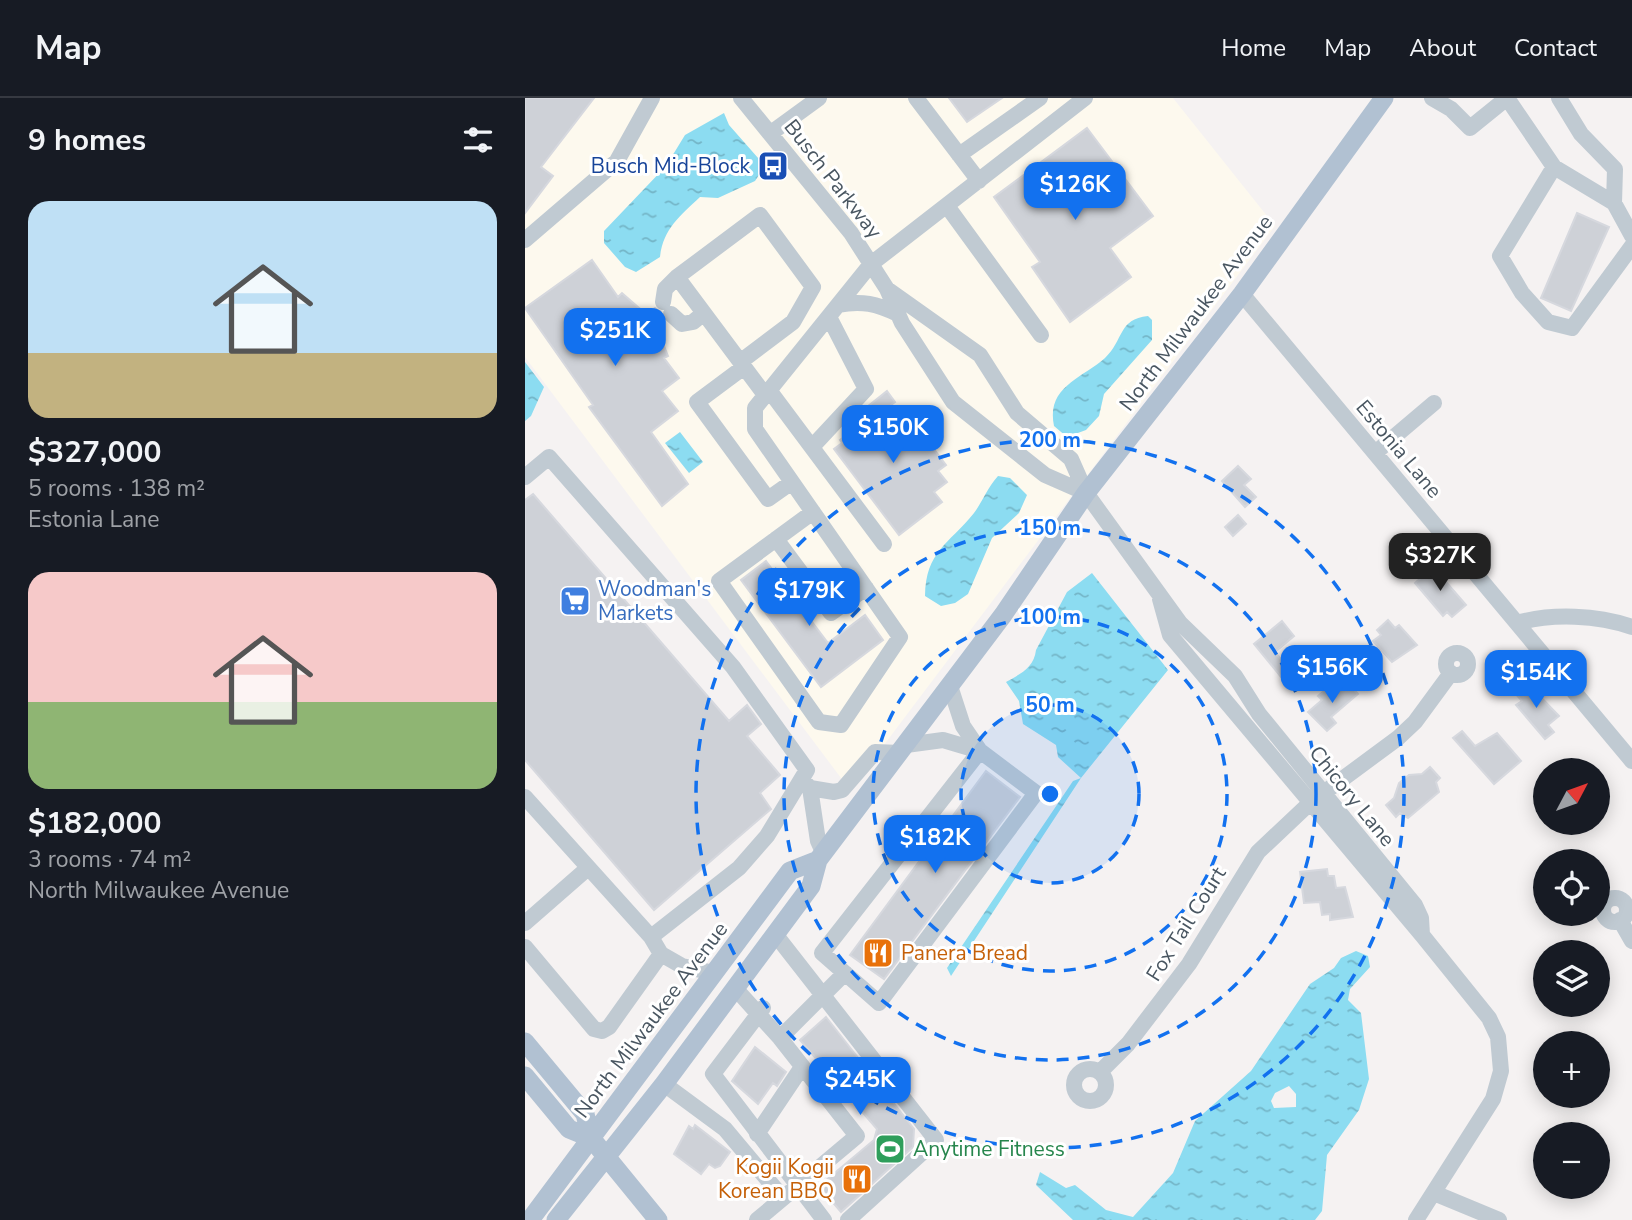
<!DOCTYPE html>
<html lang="en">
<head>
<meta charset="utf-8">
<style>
  body { margin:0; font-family:"Nunito Sans",sans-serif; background:#242831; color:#f1f3f6; height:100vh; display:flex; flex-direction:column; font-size:26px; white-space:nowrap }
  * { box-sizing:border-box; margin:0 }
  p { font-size:23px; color:#9ea1a6 }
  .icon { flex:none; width:38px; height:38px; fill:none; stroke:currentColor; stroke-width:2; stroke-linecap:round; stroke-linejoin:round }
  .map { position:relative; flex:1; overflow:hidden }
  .drawer { display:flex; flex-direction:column; background:#171b24; width:525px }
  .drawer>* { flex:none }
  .needle { width:46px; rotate:49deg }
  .controls { position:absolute; left:1008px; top:660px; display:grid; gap:14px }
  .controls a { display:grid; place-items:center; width:77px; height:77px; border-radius:50%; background:#171b24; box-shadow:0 4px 18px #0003; font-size:35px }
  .price { position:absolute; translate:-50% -60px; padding:0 16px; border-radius:14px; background:#1271ef; color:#fff; font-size:23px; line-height:46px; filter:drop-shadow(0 2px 4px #0008) }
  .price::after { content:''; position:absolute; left:50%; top:42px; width:21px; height:16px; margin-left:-10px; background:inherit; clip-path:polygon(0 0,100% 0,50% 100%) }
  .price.current { background:#222; color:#fff }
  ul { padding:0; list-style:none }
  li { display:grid; align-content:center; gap:14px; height:371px; padding:0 28px }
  li span { display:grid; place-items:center; height:217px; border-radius:21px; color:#555 }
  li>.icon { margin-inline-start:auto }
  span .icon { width:126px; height:126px; fill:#fffc; stroke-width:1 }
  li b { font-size:30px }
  h2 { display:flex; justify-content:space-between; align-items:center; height:84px; padding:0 28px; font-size:30px }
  header { display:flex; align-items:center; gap:42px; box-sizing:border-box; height:98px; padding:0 35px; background:#171b24; border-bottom:2px solid #363941 }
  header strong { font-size:33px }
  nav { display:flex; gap:38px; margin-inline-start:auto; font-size:24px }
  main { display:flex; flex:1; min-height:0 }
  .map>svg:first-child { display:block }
  .commercial { fill:#fdf9ee }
  .water { fill:url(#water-ripples); fill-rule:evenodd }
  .building { fill:#ced1d7; stroke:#d6d8de; stroke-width:2 }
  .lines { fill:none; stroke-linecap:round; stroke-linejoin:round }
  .minor { stroke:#c0cad2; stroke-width:16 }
  .major { stroke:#b1c1d2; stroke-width:19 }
  .ring { fill:none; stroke:#1271ef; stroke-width:3.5; stroke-dasharray:12 9 }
  .labels { text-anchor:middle; stroke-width:6; stroke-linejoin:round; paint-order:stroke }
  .transit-label { font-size:21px; fill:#164399; stroke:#fff; text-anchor:end }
  .street-label { font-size:21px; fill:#495661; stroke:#fff }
  .shop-label { font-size:21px; fill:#366cbe; stroke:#fff; text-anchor:start }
  .food-label { font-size:21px; fill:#c56008; stroke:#fff; text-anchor:start }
  .leisure-label { font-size:21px; fill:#27864d; stroke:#fff; text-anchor:start }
  .centre { fill:#1271ef; stroke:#fff; stroke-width:3.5 }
  .ring-label { font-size:21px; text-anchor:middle; font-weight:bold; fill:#1271ef; stroke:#fff; stroke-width:6; stroke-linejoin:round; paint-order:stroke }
</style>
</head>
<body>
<header>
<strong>Map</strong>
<nav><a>Home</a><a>Map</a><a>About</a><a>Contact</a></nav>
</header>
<main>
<section class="drawer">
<h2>9 homes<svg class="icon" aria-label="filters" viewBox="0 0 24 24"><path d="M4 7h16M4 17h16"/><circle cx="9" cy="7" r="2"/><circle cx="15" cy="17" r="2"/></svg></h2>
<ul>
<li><span style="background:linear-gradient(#bfe0f5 70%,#c2b280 0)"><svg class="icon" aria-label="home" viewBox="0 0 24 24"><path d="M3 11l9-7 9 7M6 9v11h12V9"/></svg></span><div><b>$327,000</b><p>5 rooms · 138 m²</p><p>Estonia Lane</p></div></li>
<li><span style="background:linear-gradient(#f6c9c9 60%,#8fb573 0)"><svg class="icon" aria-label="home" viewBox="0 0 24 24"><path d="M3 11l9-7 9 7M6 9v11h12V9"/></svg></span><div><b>$182,000</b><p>3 rooms · 74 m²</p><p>North Milwaukee Avenue</p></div></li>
</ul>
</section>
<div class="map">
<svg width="1107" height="1122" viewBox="0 0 1107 1122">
  <defs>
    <pattern id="water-ripples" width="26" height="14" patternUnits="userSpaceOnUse" patternTransform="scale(1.75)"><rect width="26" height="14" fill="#8cdcf1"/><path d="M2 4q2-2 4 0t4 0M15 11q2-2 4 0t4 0" fill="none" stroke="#74b5c7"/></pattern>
  </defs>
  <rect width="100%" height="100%" fill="#f5f2f2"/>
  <path class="commercial" d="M0,0H648L750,128L325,692L0,259Z"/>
  <path class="water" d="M199,15L204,27L240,68L230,83L193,100L175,99C155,118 138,131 135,159L111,174L100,169L79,145V133L141,68L160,37Z
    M623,218L627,222V242L579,296L574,318L561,332L542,339L529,328C521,289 556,281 580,260C599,242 593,221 623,218Z
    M0,264L19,289L6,318L0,323Z
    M155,334L178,364L164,375L140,345Z
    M473,378L485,380L502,397L494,415L467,440L443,496L430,505L416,508L400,498C401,453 423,447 449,415C458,403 462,390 473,378Z
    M567,475L643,572L556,680L426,878L422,870L548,683L556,680L533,659L531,647L498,626L494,603L481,584C495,576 509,570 511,552L542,494Z
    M831,853L843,858L845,869L825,891L823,902L836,915L844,981L834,1012L802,1057L797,1113L790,1122H548L511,1087L515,1074L541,1090L550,1087L581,1112L608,1119L648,1075L670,1023L726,973L785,886L809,870L816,860ZM764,988L771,996V1009L749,1010L746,1003L750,995Z"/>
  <path class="building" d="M0,0H69L16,69L28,78L0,115Z
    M424,0H477L442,24Z
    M562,30L628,118L585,150L606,179L545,224L507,169L515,164L469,99Z
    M1052,115L1084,129L1046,213L1016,200Z
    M67,162L93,199L97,195L121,216L130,210L136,214L138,223L131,228L143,258L139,260L154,280L137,293L153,313L126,334L163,386L137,408L64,309L68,307L0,210Z
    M362,293L370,304L366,307L396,346L402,342L421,367L413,373L422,384L409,394L417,404L374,437L309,351L317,345L315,342L338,325L332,317Z
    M713,368L726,381L719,387L731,399L720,409L697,383Z
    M8,396L204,623L222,607L236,626L222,638L255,677L235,695L246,711L129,812L0,662V402Z
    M713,417L721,426L708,438L700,429Z
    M241,463L303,545L340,517L358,542L296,589L216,482Z
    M908,469L941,507L927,519L922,514L918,518L890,485Z
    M863,522L870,530L874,527L892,547L867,564L848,543L856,537L852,532Z
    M757,523L769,538L750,554L766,573L757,580L729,546Z
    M1002,585L1034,618L1023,627L1029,634L1020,641L991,607L997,603L990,595Z
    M824,586L833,596L806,619L811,625L802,633L783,614L797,602L793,598L800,592L803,595L809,589L818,590Z
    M937,633L950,648L972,635L996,663L969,686L928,640Z
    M905,669L915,680L911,684L914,694L883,720L875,715L871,719L861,707L869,700L874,685L884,677L897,676Z
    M461,673L495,699L359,881L325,857Z
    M802,771L803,778H809L811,790L820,789L828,819L805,822V816L797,817L795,804L779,805L775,774Z
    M301,919L389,1031L388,1049L316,1114L294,1088L349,1042L352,1031L275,942Z
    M230,949L261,974L252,988L248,985L233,1006L207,983Z
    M170,1027L205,1054L195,1068L190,1070L184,1066L176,1076L149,1056L164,1028L168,1031Z"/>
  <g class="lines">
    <path class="minor" d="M216,0L326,135L362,191L377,225L428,304L520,377L561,395
      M391,0L454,83
      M907,0L926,11L945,30L982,0
      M982,0L1029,69L1089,105L1107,138
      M1034,0L1056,36L1090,71L1089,105
      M246,35L294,0
      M434,57L515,0
      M1029,69L975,158L997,195L1023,224L1047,230L1107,148
      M422,108L516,237
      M0,142L92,63L127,0
      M152,179L240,297
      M362,191L455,257L492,315L546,361L561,395L655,525L710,578L734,616L890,807L896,820L897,837
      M717,196L1107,663
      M138,204L140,191L152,179L235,117L288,189L268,224L215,264
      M313,207C337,202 352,206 373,216
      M146,216L157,226L168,224L179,215
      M219,269L172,304L243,401L267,384
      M244,292L359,446
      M287,349L341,291L304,219
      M850,355L909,305
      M0,379L24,359L208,569L282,672L242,738L214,770L126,839L0,699
      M288,414L194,483L294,624L316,627L375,539L230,331V310L346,166L560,0
      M251,441L306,515L341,490
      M635,501L645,537L897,837L964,920L973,939L976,973L968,1001L891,1122
      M992,525C1027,515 1073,517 1107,529
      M921 566a11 11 0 1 1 22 0a11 11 0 1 1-22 0Z
      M425,588L438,628L455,653L511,695L354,905L297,855L455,653
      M381,647L418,642L455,653
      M279,684L285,690L293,743L298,754
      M285,690L309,694L317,692L350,654L375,655
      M1078 812a12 12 0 1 1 24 0a12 12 0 1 1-24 0Z
      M1095,822L1107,843
      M0,825L63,770
      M250,836L411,1042L323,1122
      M0,849L69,931L77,933L84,929L136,856L126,839
      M136,856L157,868L189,875
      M210,890L255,940L332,1038L232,1122
      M238,910L188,976L299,1122
      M255,940L320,875
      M549 987a16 16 0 1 1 32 0a16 16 0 1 1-32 0Z
      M575,974L603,946L664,866L733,754L785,705L873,640L890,624L926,575
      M139,986L200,1031L258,1100
      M232,1036L277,969
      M909,1095L974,1122"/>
    <path class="major" d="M0,944L60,1016L66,1040
      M0,978L44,1031L66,1040L133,1122
      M5,1122L265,773L293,762
      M31,1122L139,986L286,788L293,762L478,517L561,395L717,196L859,0"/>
  </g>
  <circle cx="525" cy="696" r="89" fill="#1271ef" fill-opacity=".12"/>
  <g class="ring">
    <circle cx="525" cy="696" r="89"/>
    <circle cx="525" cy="696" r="177"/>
    <circle cx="525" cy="696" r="266"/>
    <circle cx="525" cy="696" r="354"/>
  </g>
  <defs>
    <g id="bus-square" transform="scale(1.575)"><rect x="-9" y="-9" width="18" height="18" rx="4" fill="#1a4fb4" stroke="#fff"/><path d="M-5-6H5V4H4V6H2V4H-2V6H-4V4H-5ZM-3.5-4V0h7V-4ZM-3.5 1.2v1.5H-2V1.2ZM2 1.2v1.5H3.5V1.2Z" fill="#fff"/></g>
    <g id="supermarket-square" transform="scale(1.575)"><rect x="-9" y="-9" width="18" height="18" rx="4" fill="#3f7fe0" stroke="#fff"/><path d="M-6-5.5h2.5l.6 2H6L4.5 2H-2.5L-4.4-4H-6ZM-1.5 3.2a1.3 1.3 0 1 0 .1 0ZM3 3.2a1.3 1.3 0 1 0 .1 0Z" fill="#fff"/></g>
    <g id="restaurant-square" transform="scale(1.575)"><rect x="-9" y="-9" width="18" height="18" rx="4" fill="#e8710a" stroke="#fff"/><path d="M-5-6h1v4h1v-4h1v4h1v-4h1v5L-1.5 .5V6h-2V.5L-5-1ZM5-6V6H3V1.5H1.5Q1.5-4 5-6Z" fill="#fff"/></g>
    <g id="stadium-square" transform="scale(1.575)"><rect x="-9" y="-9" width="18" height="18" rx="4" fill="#2e9e5b" stroke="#fff"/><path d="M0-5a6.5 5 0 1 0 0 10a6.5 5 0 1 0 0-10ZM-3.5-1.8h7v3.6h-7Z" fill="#fff"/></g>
  </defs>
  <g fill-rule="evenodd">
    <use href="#bus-square" x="248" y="68"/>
    <use href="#supermarket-square" x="50" y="503"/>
    <use href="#restaurant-square" x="353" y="855"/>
    <use href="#stadium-square" x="365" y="1051"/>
    <use href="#restaurant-square" x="332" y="1081"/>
  </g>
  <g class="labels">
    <g class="transit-label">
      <text x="225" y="75">Busch Mid-Block</text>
    </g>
    <g class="street-label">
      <text transform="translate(308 81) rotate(52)" y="7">Busch Parkway</text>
      <text transform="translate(671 215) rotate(-53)" y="7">North Milwaukee Avenue</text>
      <text transform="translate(874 351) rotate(50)" y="7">Estonia Lane</text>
      <text transform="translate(827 698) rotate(51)" y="7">Chicory Lane</text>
      <text transform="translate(661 826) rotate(-58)" y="7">Fox Tail Court</text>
      <text transform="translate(126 922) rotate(-53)" y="7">North Milwaukee Avenue</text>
    </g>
    <g class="shop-label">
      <text x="73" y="498">Woodman's<tspan x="73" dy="24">Markets</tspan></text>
    </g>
    <g class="food-label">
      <text x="376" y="862">Panera Bread</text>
      <text x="309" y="1076" text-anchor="end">Kogii Kogii<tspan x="309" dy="24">Korean BBQ</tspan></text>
    </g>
    <g class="leisure-label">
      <text x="388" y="1058">Anytime Fitness</text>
    </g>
  </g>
  <circle cx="525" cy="696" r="10" class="centre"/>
  <g class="ring-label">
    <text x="525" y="349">200 m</text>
    <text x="525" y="437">150 m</text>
    <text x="525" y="526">100 m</text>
    <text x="525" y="614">50 m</text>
  </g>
</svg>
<div class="controls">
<a><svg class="needle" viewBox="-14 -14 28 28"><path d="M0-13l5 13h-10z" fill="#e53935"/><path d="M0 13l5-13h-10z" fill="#9ea1a6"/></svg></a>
<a><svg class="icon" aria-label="locate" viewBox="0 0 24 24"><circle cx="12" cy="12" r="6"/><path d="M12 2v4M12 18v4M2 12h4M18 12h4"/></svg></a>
<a><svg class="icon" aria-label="layers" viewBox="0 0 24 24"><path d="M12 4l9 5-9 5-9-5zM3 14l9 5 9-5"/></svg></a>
<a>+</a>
<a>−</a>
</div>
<b class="price" style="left:550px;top:124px">$126K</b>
<b class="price" style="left:90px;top:270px">$251K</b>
<b class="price" style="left:368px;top:367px">$150K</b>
<b class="price current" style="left:915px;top:495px">$327K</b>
<b class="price" style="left:284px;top:530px">$179K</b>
<b class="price" style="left:807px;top:607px">$156K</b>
<b class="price" style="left:1011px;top:612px">$154K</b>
<b class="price" style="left:410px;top:777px">$182K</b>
<b class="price" style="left:335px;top:1019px">$245K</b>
</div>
</main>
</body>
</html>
